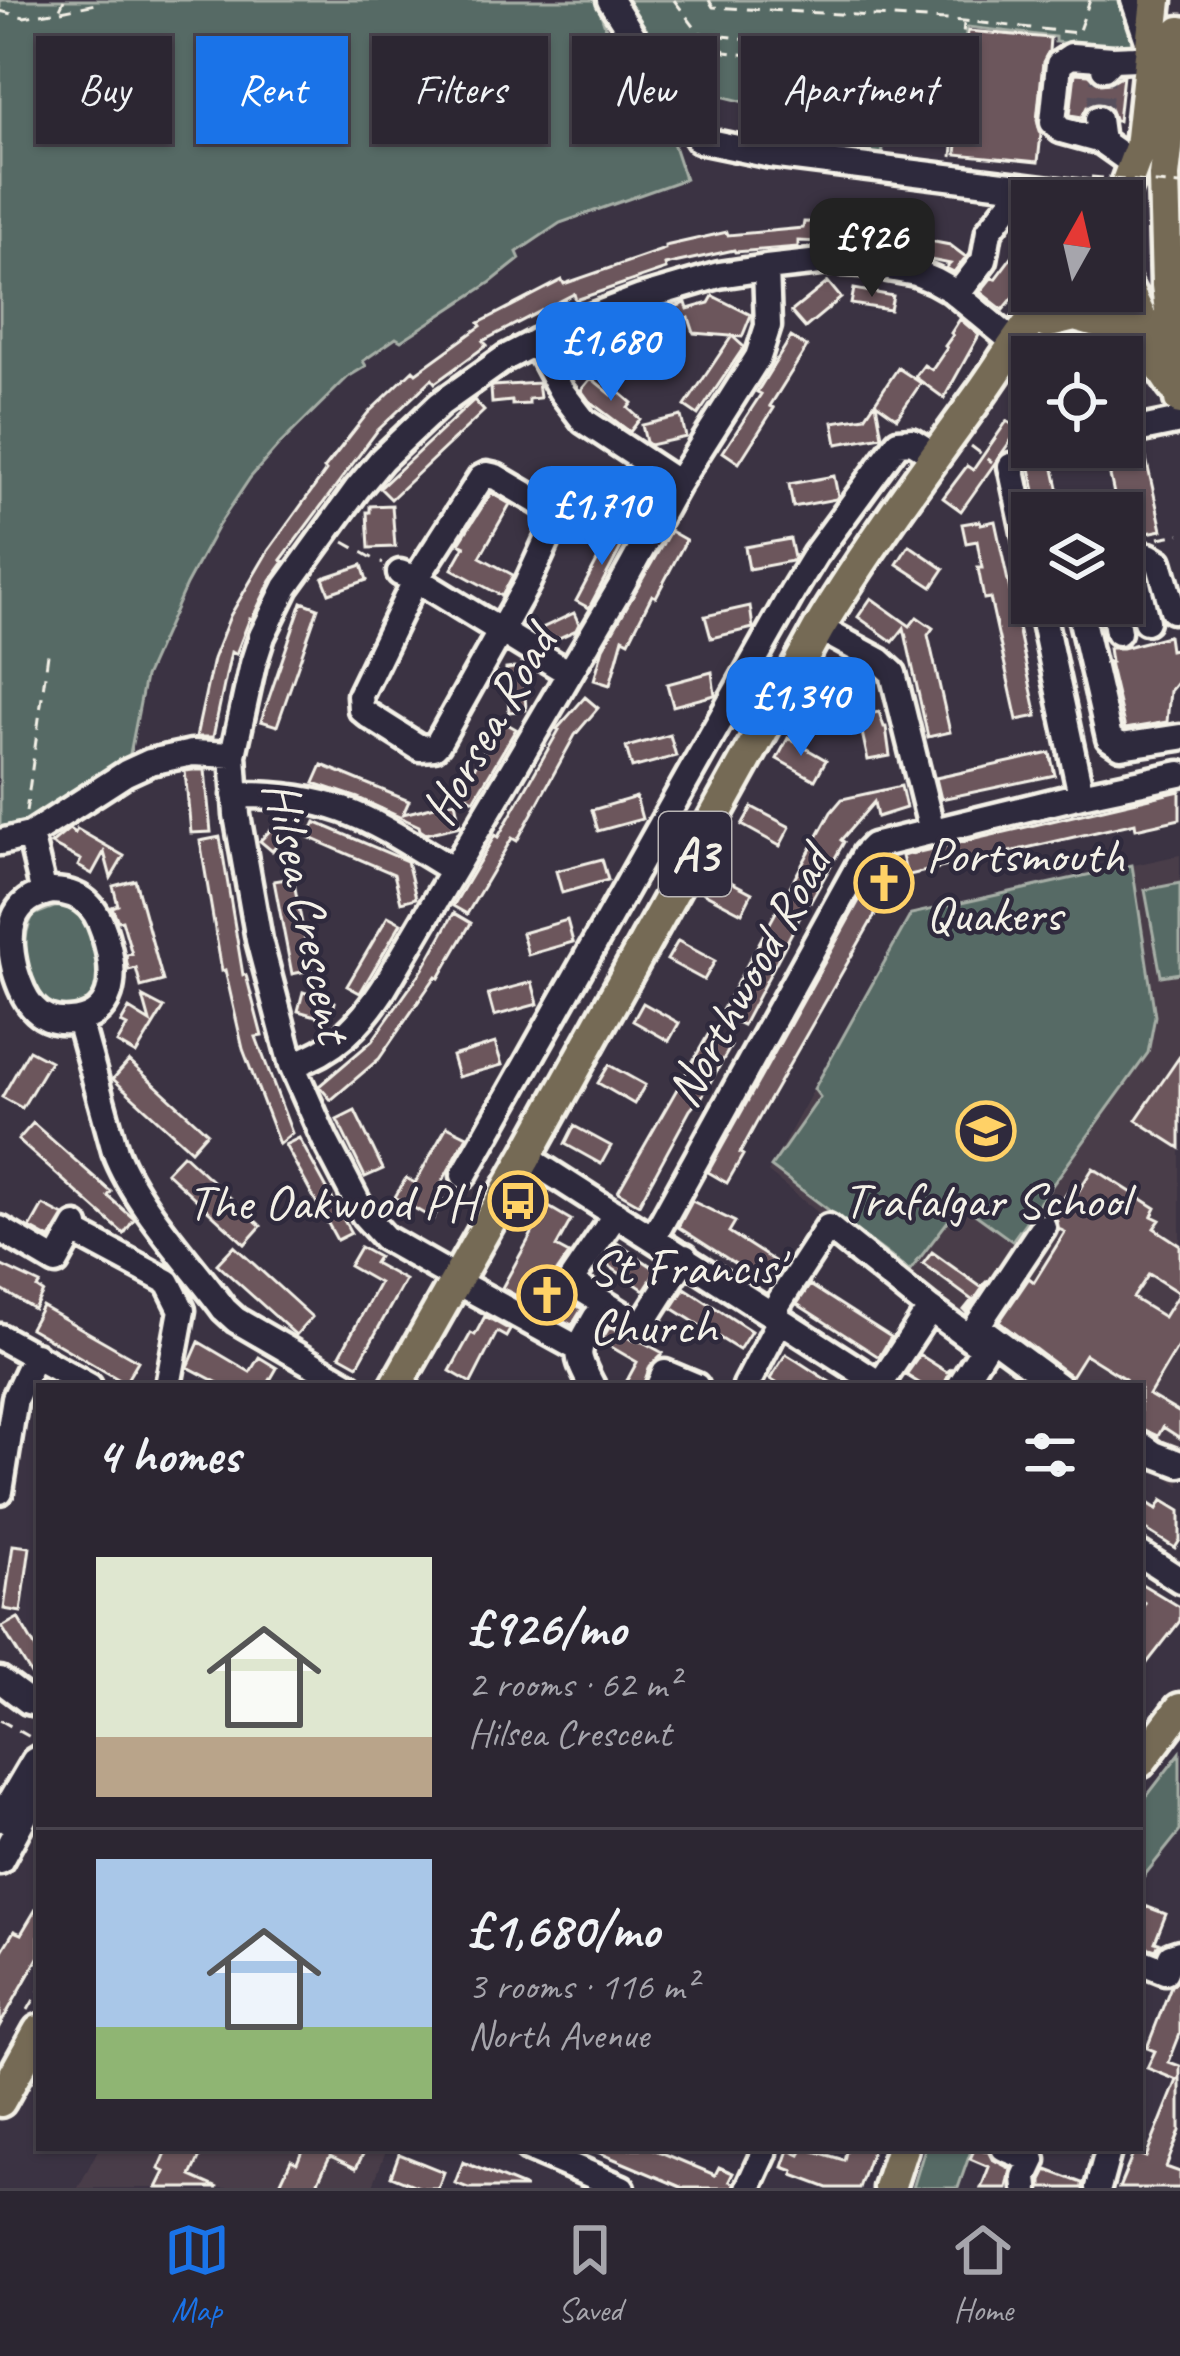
<!DOCTYPE html>
<html lang="en">
<head>
<meta charset="utf-8">
<style>
  body { margin:0; font-family:Caveat,sans-serif; background:#342e3a; color:#f1f3f6; height:100vh; display:flex; flex-direction:column; font-size:45px; white-space:nowrap }
  * { box-sizing:border-box; margin:0 }
  p { font-size:39px; color:#a6a5ac }
  .icon { flex:none; width:66px; height:66px; fill:none; stroke:currentColor; stroke-width:2; stroke-linecap:round; stroke-linejoin:round }
  .map { position:relative; flex:1; overflow:hidden }
  .details { position:absolute; left:36px; top:1383px; width:1107px; height:768px; display:flex; flex-direction:column; background:#2c2632; border-radius:0px; box-shadow:0 3px 9px #0004,0 0 0 3px #48434d }
  .details>* { flex:none }
  .banner { position:absolute; left:36px; top:36px; width:1110px; height:108px; display:flex; gap:24px }
  .needle { width:78px; rotate:8deg }
  .fabs { position:absolute; left:1011px; top:180px; display:grid; gap:24px }
  .fabs a { display:grid; place-items:center; width:132px; height:132px; border-radius:0px; background:#2c2632; box-shadow:0 3px 9px #0004,0 0 0 3px #48434d; font-size:60px }
  .price { position:absolute; translate:-50% -102px; padding:0 27px; border-radius:24px; background:#1a73e8; color:#fff; font-size:39px; line-height:78px; filter:drop-shadow(0 3px 6px #0008) }
  .price::after { content:''; position:absolute; left:50%; top:72px; width:36px; height:27px; margin-left:-18px; background:inherit; clip-path:polygon(0 0,100% 0,50% 100%) }
  .price.selected { background:#222; color:#fff }
  ul { padding:0; list-style:none }
  li { display:flex; align-items:center; gap:36px; height:300px; padding:0 60px }
  li+li { border-top:3px solid #48434d }
  li span { display:grid; place-items:center; flex:none; width:336px; height:240px; border-radius:0px; color:#555 }
  li>.icon { margin-inline-start:auto }
  span .icon { width:144px; height:144px; fill:#fffc; stroke-width:1 }
  li b { font-size:51px }
  h2 { display:flex; justify-content:space-between; align-items:center; height:144px; padding:0 60px; font-size:51px }
  .chip { padding:0 42px; border-radius:0px; background:#2c2632; box-shadow:0 3px 9px #0004,0 0 0 3px #48434d; font-size:42px; line-height:108px }
  .chip.selected { background:#1a73e8; color:#fff }
  .menu { display:flex; justify-content:space-around; align-items:center; height:168px; border-top:3px solid #48434d; background:#2c2632; font-size:33px; color:#a6a5ac }
  .menu a { display:grid; justify-items:center; gap:6px }
  .menu .selected { color:#1a73e8 }
  .map>svg:first-child { display:block }
  .built { fill:#4a3e4a }
  .green { fill:#576b65; stroke:#a6aea6; stroke-width:3 }
  .building { fill:#6c565c; stroke:#f4f1e8; stroke-width:3; fill-rule:evenodd }
  .lines { fill:none; stroke-linecap:round; stroke-linejoin:round }
  .minor-tunnel { stroke:#57505c; stroke-width:24; stroke-dasharray:24 12; stroke-linecap:butt }
  .minor-casing { stroke:#f4f1e8; stroke-width:33 }
  .major-casing { stroke:#f4f1e8; stroke-width:39 }
  .path { stroke:#f4f1e8; stroke-width:3; stroke-dasharray:12 9; stroke-linecap:butt }
  .minor { stroke:#2f2a3d; stroke-width:24 }
  .major { stroke:#756b55; stroke-width:30 }
  .path-bridge { stroke:#f4f1e8; stroke-width:3; stroke-dasharray:12 9; stroke-linecap:butt }
  .labels { text-anchor:middle; stroke-width:9; stroke-linejoin:round; paint-order:stroke }
  .shield { fill:#2f2a3d; stroke:#b9b5b5; stroke-width:3 }
  .shield-label { font-size:48px; font-weight:bold; fill:#f4f1e8 }
  .street-label { font-size:51px; fill:#f4f1e8; stroke:#2f2a3d }
  .poi-label { font-size:51px; fill:#f4f1e8; stroke:#2f2a3d; text-anchor:start }
</style>
</head>
<body>
<div class="map">
<svg width="1180" height="2188" viewBox="0 0 1180 2188">
  <rect width="100%" height="100%" fill="#3b3343"/>
  <filter id="ink" filterUnits="userSpaceOnUse"><feTurbulence type="fractalNoise" baseFrequency=".00833" numOctaves="2"/><feDisplacementMap in="SourceGraphic" scale="24" xChannelSelector="R" yChannelSelector="G"/><feConvolveMatrix kernelMatrix="1 2 1 2 8 2 1 2 1" color-interpolation-filters="sRGB"/></filter>
  <g filter="url(#ink)">
    <path class="built" d="M1180,855V1486L1140,1457V1386H1042L942,1313L768,1172L911,914Z
      M99,2148H387L372,2188H78Z"/>
    <path class="green" d="M0,0H596L632,105L658,97L685,179L560,223L517,252L520,259L491,282L401,341L396,338L363,361L366,366L348,377L278,446L250,478L218,526L186,585L145,677L128,764L26,830L0,833Z
      M618,0H1119L1129,25L1133,51L1055,42V37L968,27L966,31L962,87L948,110L944,125L887,116L882,156L819,148L786,152L793,114L681,86L674,88Z
      M1132,865L1155,1016L1148,1053L1012,1241L961,1204L910,1271L771,1167L820,1097L814,1089L911,914Z
      M1180,883V973L1161,976L1145,890Z
      M71,906L89,914L97,929L104,992L81,1013L44,1007C25,982 19,943 33,915L54,907Z
      M1180,1753V1831L1140,1881V1805Z
      M925,2148H972L958,2188H913Z"/>
    <path class="building" d="M968,31L1050,38L1049,51L1043,62L1037,120L1041,134L1038,162L956,154Z
      M1075,73L1089,74L1101,84L1109,83L1123,75L1118,121H1115L1110,108L1097,103L1087,107L1082,117L1070,115Z
      M804,222L883,224L920,232L919,239L950,245L966,257L954,272L946,268L950,264L871,248L872,244L798,241V247L735,252L734,250L665,265L666,269L576,300L574,294L483,341L487,345L435,383L432,379L377,431L281,560L284,562L271,580L252,619L250,618L236,654L231,652L213,737H196L213,659L230,616L268,551L326,471L324,469L367,414L413,370L416,373L481,326L479,323L562,280L564,284L665,249V246L727,232L728,235L803,228Z
      M1032,230V275L1003,310L980,292L992,277L995,279Z
      M828,282L841,298L805,328L791,312Z
      M854,289L893,296L890,310L851,304Z
      M713,296L751,315L742,337L694,333L689,318L596,349L581,376L566,365L580,339L588,342L607,329L686,303L688,309L709,303Z
      M960,319L979,335L944,398L915,377L924,365L932,370L947,348L945,346L953,335L951,333Z
      M732,336L744,347L698,415L685,406Z
      M791,337L807,347L770,406L774,408L739,463L723,452L761,394L757,392Z
      M898,368L921,383L897,418L876,403L882,436L837,444L833,422L865,417Z
      M591,378L612,395L617,390L632,403L628,408L640,419L630,432L589,401L581,390Z
      M538,383L540,398L529,399V404L512,405V401L492,403L491,388L493,386Z
      M1032,396V447H1049L1063,510L1049,513H1040L1018,415Z
      M474,400L484,411L391,499L380,488Z
      M681,416L686,437L650,445L646,442L642,425Z
      M1007,421L1019,429L961,511L943,498L967,466L973,470Z
      M1143,445L1162,530L1122,538V513H1118L1104,447L1124,449Z
      M633,473L635,475L640,512L624,515L619,475Z
      M834,476L838,496L836,499L793,507L789,484Z
      M491,493L510,504L480,557L513,575L502,596L452,569L465,546L459,543Z
      M392,505L395,547L369,548L367,512H370V506Z
      M980,521L981,524L995,521L1037,716L1017,720L990,598L984,599L978,568H982L977,541L966,543L962,524Z
      M615,527L628,534L589,608L576,601Z
      M670,531L686,540L656,597L652,595L629,641L623,638L610,685L594,680L603,648Z
      M790,539L794,558L792,561L749,569L745,547Z
      M909,545L944,569L932,587L897,564Z
      M362,565L367,580L329,593L323,578Z
      M871,598L910,626L917,617L933,628L928,635L950,732L928,737L904,628L893,642L858,617Z
      M302,602L318,608L277,726L261,721Z
      M750,606L753,628L711,638L705,616Z
      M574,613L579,624L576,630L550,642L542,637L538,630Z
      M1168,636L1170,650L1180,648V679L1170,691L1167,722L1125,729L1109,662H1111L1109,648H1122Z
      M523,667L526,710L509,712L506,669Z
      M826,671L864,691L853,712L815,692Z
      M712,672L715,695L673,706L667,684Z
      M585,697L598,708L575,735L517,841L512,838L467,914L453,906L495,835L498,837L559,730L557,729Z
      M879,712L884,727H886L890,756L868,760L860,723L863,715Z
      M502,721L516,729L474,800L460,792Z
      M670,735L676,756L632,768L626,747Z
      M788,738L826,760L815,780L777,759Z
      M1050,753L1055,775L941,799L936,778Z
      M322,765L409,801L403,814L455,801L460,826L426,834L420,830L419,826L358,798L314,783Z
      M193,770H205L211,832L191,833L185,771Z
      M901,786L906,808L877,817L874,802L841,840L844,842L811,901L809,900L743,1025L720,1014L831,812L842,799Z
      M1180,791V819L1136,829L1135,823L896,878L764,1109L740,1153L743,1155L727,1183L708,1172L881,861L885,860L906,872L902,856Z
      M636,797L642,819L598,831L592,810Z
      M752,807L790,827L780,846L742,825Z
      M286,814H290L299,823L272,851L260,841Z
      M315,822L407,861L416,898L401,902L394,874L308,837Z
      M69,829L75,833L77,829L124,856L111,878L104,852L92,874L78,866L81,860L51,844Z
      M220,837L243,975H246L262,1036L256,1037L292,1133L279,1144L243,1049L225,970L222,971L200,841Z
      M602,859L608,880L562,893L556,871Z
      M714,873L752,893L742,913L704,893Z
      M293,878L311,970L292,974L274,881Z
      M135,880L163,981L141,987L136,968L129,970L127,964L126,955L132,954L122,920L118,921L112,907L118,905L113,886Z
      M454,913L471,923L439,978L436,976L379,1059L331,1100L319,1086L372,1041L423,969Z
      M388,916L401,923L360,993L347,986Z
      M567,920L573,942L528,955L522,933Z
      M678,941L715,961L704,980L667,960Z
      M532,982L538,1004L494,1016L488,994Z
      M303,992L335,1002L330,1020L298,1011Z
      M143,997L164,1008L136,1054L117,1043L127,1026L121,1023L129,1009L150,1022Z
      M643,1003L679,1023L669,1041L633,1021Z
      M709,1033L731,1046L697,1105L695,1104L690,1110L639,1204L618,1192Z
      M495,1043L502,1065L458,1077L452,1056Z
      M29,1050L50,1061L22,1108L2,1097Z
      M1180,1056V1148L1136,1120Z
      M129,1061L207,1132L191,1150L113,1079Z
      M609,1065L645,1085L634,1104L598,1083Z
      M355,1111L383,1169L365,1177L337,1120Z
      M33,1123L111,1192L108,1196L134,1219L124,1234L18,1140Z
      M447,1126L467,1136L435,1195L444,1200L433,1219L395,1197L406,1178L415,1183Z
      M574,1126L611,1146L601,1164L565,1144Z
      M299,1138L351,1233L337,1240L285,1145Z
      M183,1154L261,1226L245,1244L166,1172Z
      M1093,1168L1156,1208L1152,1216L1160,1220L1154,1228L1180,1245V1343L1149,1395L1180,1413V1438L1163,1427L1158,1436L1140,1428V1386H1121L1125,1379L1085,1354L1071,1376L999,1322L1029,1278L1034,1282L1065,1232L1059,1229L1053,1214L1069,1190L1076,1195ZM1149,1274L1179,1293L1164,1317L1133,1298Z
      M692,1201L735,1222L729,1232L779,1264L782,1268L770,1286L678,1227Z
      M43,1205L64,1216L50,1239L30,1228Z
      M547,1206L571,1220L556,1247L569,1254L556,1273L554,1282L560,1295L582,1309L572,1325L502,1288Z
      M617,1243L657,1270L644,1290L603,1262Z
      M234,1246L312,1317L296,1335L217,1264Z
      M360,1247L378,1257L374,1263L405,1280L358,1365L340,1355L379,1283L349,1266Z
      M932,1252L981,1287L988,1280L966,1312L964,1310L972,1300L923,1264Z
      M0,1265L40,1284L37,1288L43,1292L34,1309L0,1289Z
      M810,1285L891,1337L879,1357L797,1304Z
      M685,1288L751,1331L739,1350L672,1308Z
      M42,1306L138,1361L125,1383L30,1328Z
      M485,1316L510,1330L506,1337L497,1332L471,1383L450,1371L471,1333L475,1335Z
      M610,1326L632,1340L643,1342L663,1353L650,1366L643,1386H624L637,1362L601,1341Z
      M199,1342L250,1372L259,1357L277,1368L269,1382L276,1386H224L188,1367Z
      M786,1354L799,1362L836,1386H781L770,1379Z
      M920,1355L947,1372L952,1368L944,1386H924L906,1375Z
      M1140,1498L1157,1509L1162,1500L1180,1511V1540L1175,1548L1140,1526Z
      M13,1545L30,1547L21,1612L4,1609Z
      M1140,1583L1180,1607V1621L1140,1672V1612L1145,1603L1140,1600Z
      M18,1618L39,1654V1687L2,1627Z
      M39,1904V1956L0,2025V1954L14,1931L21,1934Z
      M1145,1906L1166,1914L1155,1942L1159,1943L1156,1950L1140,1945V1919Z
      M1180,1978V2034L1169,2062L1180,2066V2131L1166,2167L1180,2172V2188H1119L1134,2152L1146,2157L1177,2080L1147,2068L1155,2051L1147,2048L1171,1986Z
      M168,2148H204L191,2176L218,2188H157L165,2172L159,2169Z
      M303,2148H366L356,2168L330,2156L315,2188H278L291,2160L297,2163Z
      M588,2148H651L715,2175L719,2167L733,2173L729,2181L733,2182L732,2188H683Z
      M804,2148L844,2160L847,2148H873L859,2188H828L793,2175L794,2171L783,2167L789,2150L800,2155Z
      M975,2148L988,2151L992,2159L1011,2169L1007,2188H981L989,2167L970,2159Z
      M399,2154L444,2172L438,2188H421L391,2176Z
      M463,2162L490,2173L526,2188H468L455,2183Z
      M1047,2170L1082,2183V2188H1042V2180Z"/>
    <g class="lines">
      <path class="minor-tunnel" d="M1098,119L1104,68"/>
      <g class="minor-casing">
        <path id="minor" d="M610,0L699,140L771,155L1100,196L1115,201
          M1104,68L1113,59L1136,58L1152,53L1134,0
          M1098,119L1101,141L1135,165
          M1101,141L1061,130L1053,122L1059,64L1071,56L1113,59
          M957,295L984,260L989,231L1009,205
          M535,342L561,391L584,421L678,483
          M1122,433L1180,421
          M1011,466L1032,565
          M487,475L496,477L559,514L527,584L438,743L434,747L420,748L368,715L361,709L360,695L416,579L481,478Z
          M1131,558L1146,621
          M1122,559L1149,556L1159,562L1173,610
          M400,573L416,579L569,673
          M1040,603L1081,795
          M1078,603L1109,738L1121,746L1180,737
          M1113,603L1118,632
          M819,628L880,661L893,673L932,831
          M235,795C336,793 371,820 453,870
          M30,835L44,893
          M0,842L30,835L126,773L150,762L192,753L233,755
          M53,891C87,892 100,913 107,943C116,977 115,1018 70,1021C36,1024 23,998 15,970C6,933 8,899 53,891Z
          M79,1020L115,1151C134,1203 190,1263 224,1309L236,1320L350,1386
          M292,1065C335,1051 360,1025 384,988L621,586L678,483L758,357L768,326L766,268
          M526,1157L883,1386
          M464,1175L793,591L815,555L898,442L912,441L936,456
          M616,1214L570,1282L641,1326L685,1257
          M1043,1227L977,1326L1058,1386
          M0,1229L56,1262L76,1226
          M80,1235L168,1282L182,1310L168,1386
          M653,1238L865,854L873,846L1081,795L1180,774
          M457,1279L385,1238L364,1215L325,1140L292,1065L259,940L237,815L233,755L253,664L262,636L286,587L357,489L382,459L440,404L505,358L567,326L641,298L719,275L766,268L829,261L861,263L916,273L935,281L951,290L1016,344
          M455,1281L579,1349
          M930,1309L984,1348L960,1386
          M772,1313L828,1227L930,1309L879,1386
          M0,1337L89,1386
          M592,1386C573,1350 576,1352 596,1317
          M659,1386L665,1373L696,1386
          M746,1386L780,1320
          M1140,1444L1154,1454L1180,1464
          M0,1491L15,1398L35,1355
          M1140,1554L1180,1580
          M0,1680L28,1701L39,1704
          M0,1819L34,1761L39,1758
          M0,1861L39,1789
          M1140,1961L1165,1971L1171,1956L1180,1953
          M528,2148L622,2188
          M1004,2148L1033,2160L1025,2177L1026,2188
          M748,2188L764,2153V2148
          M1098,2188L1109,2148"/>
      </g>
      <g class="major-casing">
        <path id="major" d="M1180,32L1164,176L1167,285L1180,399
          M1120,201L1140,147L1156,0
          M1122,279L1158,353
          M1046,323L1075,316L1114,327L1147,347L1173,386
          M396,1386L526,1157L819,628C868,547 925,470 981,393C1004,361 1029,317 1059,291
          M1140,1762L1180,1709
          M0,2101L39,2031
          M889,2188L902,2148"/>
      </g>
      <path class="path" d="M674,0L699,33L959,65
        M709,0L713,7L964,21L1078,33L1090,0
        M0,11L24,17L59,11L64,0
        M61,11L96,4L97,0
        M704,36L726,52L959,85
        M952,157L964,23
        M971,446L992,462
        M1018,448L1032,439
        M1159,538L1180,534
        M344,542L383,564
        M26,812L48,654
        M0,1720L30,1737
        M28,2010L39,1991"/>
      <use href="#minor" class="minor"/>
      <use href="#major" class="major"/>
      <path class="path-bridge" d="M1091,177L1180,185"/>
    </g>
  </g>
  <defs>
    <g id="church-ring" transform="scale(3)"><circle r="9.5" fill="#2f2a3d" stroke="#ffd166" stroke-width="1.5"/><path d="M-1.2-6h2.4v3.5h3.3v2.4h-3.3V6h-2.4V-.1h-3.3v-2.4h3.3Z" fill="#ffd166"/></g>
    <g id="school-ring" transform="scale(3)"><circle r="9.5" fill="#2f2a3d" stroke="#ffd166" stroke-width="1.5"/><path d="M0-5L7-2L0 1L-7-2ZM-4 1L0 2.5L4 1V4Q0 6-4 4Z" fill="#ffd166"/></g>
    <g id="bus-ring" transform="scale(3)"><circle r="9.5" fill="#2f2a3d" stroke="#ffd166" stroke-width="1.5"/><path d="M-5-6H5V4H4V6H2V4H-2V6H-4V4H-5ZM-3.5-4V0h7V-4ZM-3.5 1.2v1.5H-2V1.2ZM2 1.2v1.5H3.5V1.2Z" fill="#ffd166"/></g>
  </defs>
  <g fill-rule="evenodd">
    <use href="#church-ring" x="884" y="883"/>
    <use href="#school-ring" x="986" y="1131"/>
    <use href="#bus-ring" x="518" y="1201"/>
    <use href="#church-ring" x="547" y="1295"/>
  </g>
  <g class="labels">
    <rect class="shield" x="659" y="812" width="72" height="84" rx="9"/>
    <g class="shield-label">
      <text x="695" y="871">A3</text>
    </g>
    <g class="street-label">
      <text transform="translate(487 725) rotate(-60)" y="18">Horsea Road</text>
      <text transform="translate(309 911) rotate(78)" y="18">Hilsea Crescent</text>
      <text transform="translate(747 976) rotate(-61)" y="18">Northwood Road</text>
    </g>
    <g class="poi-label">
      <text x="926" y="872">Portsmouth<tspan x="926" dy="59">Quakers</tspan></text>
      <text x="986" y="1217" text-anchor="middle">Trafalgar School</text>
      <text x="476" y="1219" text-anchor="end">The Oakwood PH</text>
      <text x="589" y="1284">St Francis'<tspan x="589" dy="59">Church</tspan></text>
    </g>
  </g>
</svg>
<div class="fabs">
<a><svg class="needle" viewBox="-14 -14 28 28"><path d="M0-13l5 13h-10z" fill="#e53935"/><path d="M0 13l5-13h-10z" fill="#a6a5ac"/></svg></a>
<a><svg class="icon" aria-label="locate" viewBox="0 0 24 24"><circle cx="12" cy="12" r="6"/><path d="M12 2v4M12 18v4M2 12h4M18 12h4"/></svg></a>
<a><svg class="icon" aria-label="layers" viewBox="0 0 24 24"><path d="M12 4l9 5-9 5-9-5zM3 14l9 5 9-5"/></svg></a>
</div>
<b class="price selected" style="left:872px;top:300px">£926</b>
<b class="price" style="left:611px;top:404px">£1,680</b>
<b class="price" style="left:602px;top:568px">£1,710</b>
<b class="price" style="left:801px;top:759px">£1,340</b>
<div class="banner">
<a class="chip">Buy</a>
<a class="chip selected">Rent</a>
<a class="chip">Filters</a>
<a class="chip">New</a>
<a class="chip">Apartment</a>
</div>
<section class="details">
<h2>4 homes<svg class="icon" aria-label="filters" viewBox="0 0 24 24"><path d="M4 7h16M4 17h16"/><circle cx="9" cy="7" r="2"/><circle cx="15" cy="17" r="2"/></svg></h2>
<ul>
<li><span style="background:linear-gradient(#dfe7d0 75%,#b9a48a 0)"><svg class="icon" aria-label="home" viewBox="0 0 24 24"><path d="M3 11l9-7 9 7M6 9v11h12V9"/></svg></span><div><b>£926/mo</b><p>2 rooms · 62 m²</p><p>Hilsea Crescent</p></div></li>
<li><span style="background:linear-gradient(#a9c7e8 70%,#8fb573 0)"><svg class="icon" aria-label="home" viewBox="0 0 24 24"><path d="M3 11l9-7 9 7M6 9v11h12V9"/></svg></span><div><b>£1,680/mo</b><p>3 rooms · 116 m²</p><p>North Avenue</p></div></li>
</ul>
</section>
</div>
<nav class="menu">
<a class="selected"><svg class="icon" aria-label="map" viewBox="0 0 24 24"><path d="M3 6l6-2 6 2 6-2v14l-6 2-6-2-6 2zM9 4v14M15 6v14"/></svg>Map</a>
<a><svg class="icon" aria-label="saved" viewBox="0 0 24 24"><path d="M7 4h10v16l-5-4-5 4z"/></svg>Saved</a>
<a><svg class="icon" aria-label="home" viewBox="0 0 24 24"><path d="M3 11l9-7 9 7M6 9v11h12V9"/></svg>Home</a>
</nav>
</body>
</html>
